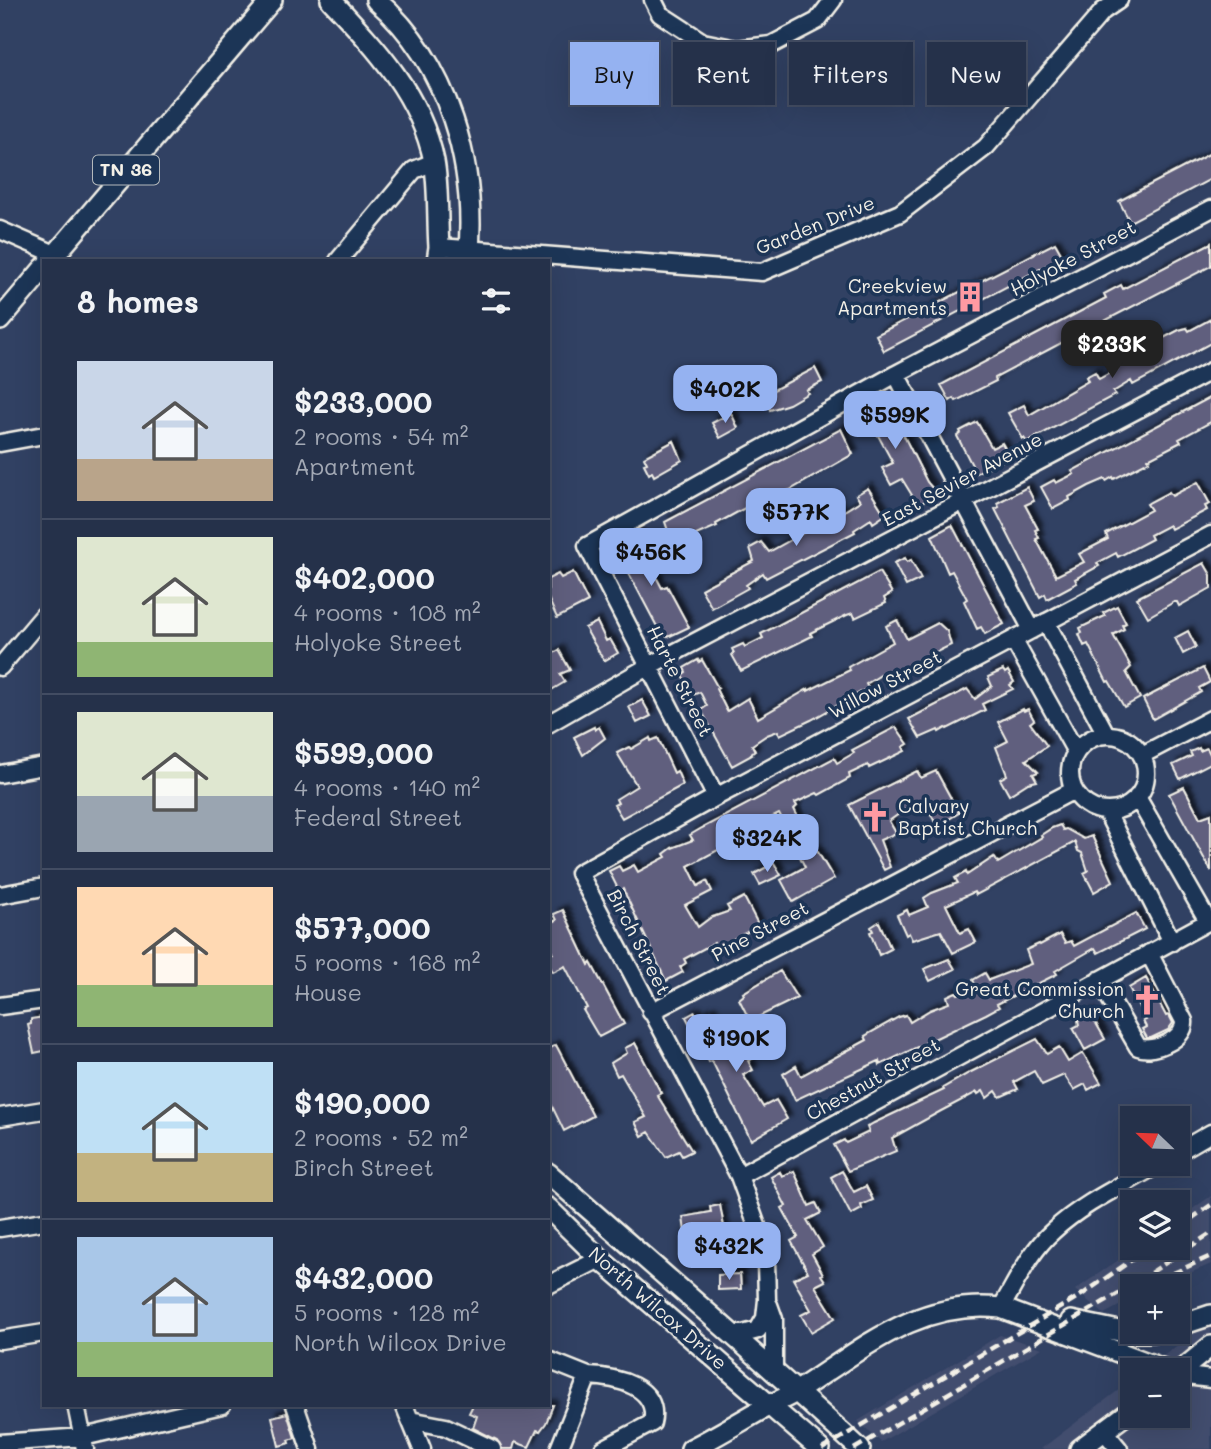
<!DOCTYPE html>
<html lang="en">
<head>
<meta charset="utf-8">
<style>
  body { margin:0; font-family:Mali,sans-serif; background:#2d3951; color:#f1f3f6; height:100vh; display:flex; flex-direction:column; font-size:26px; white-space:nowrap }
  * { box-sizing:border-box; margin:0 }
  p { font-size:23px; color:#a3a9b5 }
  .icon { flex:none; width:38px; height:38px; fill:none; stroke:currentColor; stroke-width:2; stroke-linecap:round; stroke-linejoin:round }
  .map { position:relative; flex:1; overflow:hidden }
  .side { position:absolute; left:42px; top:259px; width:508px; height:1148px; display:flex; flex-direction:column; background:#25314a; border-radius:0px; box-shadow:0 7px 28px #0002,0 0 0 2px #424c62 }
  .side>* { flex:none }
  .top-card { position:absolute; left:570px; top:42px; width:536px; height:63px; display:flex; gap:14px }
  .needle { width:46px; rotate:293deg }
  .buttons { position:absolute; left:1120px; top:1106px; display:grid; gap:14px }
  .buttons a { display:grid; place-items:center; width:70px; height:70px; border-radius:0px; background:#25314a; box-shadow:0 7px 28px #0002,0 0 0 2px #424c62; font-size:35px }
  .price { position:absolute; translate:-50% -60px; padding:0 16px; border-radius:14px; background:#95b2f1; color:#111; font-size:23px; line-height:46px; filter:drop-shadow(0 2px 4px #0008) }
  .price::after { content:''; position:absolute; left:50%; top:42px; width:21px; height:16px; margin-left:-10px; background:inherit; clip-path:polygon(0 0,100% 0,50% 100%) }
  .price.current { background:#222; color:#fff }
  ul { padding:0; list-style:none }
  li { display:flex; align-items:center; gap:21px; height:175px; padding:0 35px }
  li+li { border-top:2px solid #424c62 }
  li span { display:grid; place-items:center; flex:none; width:196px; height:140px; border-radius:0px; color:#555 }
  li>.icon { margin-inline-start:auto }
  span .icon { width:84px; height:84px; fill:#fffc; stroke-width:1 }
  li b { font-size:30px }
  h2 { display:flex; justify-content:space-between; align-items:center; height:84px; padding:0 35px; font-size:30px }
  .tag { padding:0 24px; border-radius:0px; background:#25314a; box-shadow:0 7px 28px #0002,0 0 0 2px #424c62; font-size:24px; line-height:63px }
  .tag.current { background:#95b2f1; color:#111 }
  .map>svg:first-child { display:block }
  .built { fill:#434d6e }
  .building { fill:#605e7e; stroke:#f4f1e8; stroke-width:2; filter:url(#shadow) }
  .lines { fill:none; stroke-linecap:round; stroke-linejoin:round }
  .minor-casing { stroke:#f4f1e8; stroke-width:21 }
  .major-casing { stroke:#f4f1e8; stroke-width:24 }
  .minor { stroke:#1d3557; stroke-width:16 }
  .major { stroke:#1d3557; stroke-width:19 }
  .rail { stroke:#f4f1e8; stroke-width:4.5; stroke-dasharray:10 5; stroke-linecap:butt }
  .labels { text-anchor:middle; stroke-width:7; stroke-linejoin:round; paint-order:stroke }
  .shield { fill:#1d3557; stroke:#b4b9bc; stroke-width:2 }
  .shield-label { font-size:18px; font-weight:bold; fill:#f4f1e8 }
  .street-label { font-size:19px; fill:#f4f1e8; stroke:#1d3557 }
  .poi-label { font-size:19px; fill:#f4f1e8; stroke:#1d3557; text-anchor:end }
</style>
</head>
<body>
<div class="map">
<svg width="1211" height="1449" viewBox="0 0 1211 1449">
  <defs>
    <filter id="shadow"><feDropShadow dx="4.5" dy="-4.5" stdDeviation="2" flood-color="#0009"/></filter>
  </defs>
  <rect width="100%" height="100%" fill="#314163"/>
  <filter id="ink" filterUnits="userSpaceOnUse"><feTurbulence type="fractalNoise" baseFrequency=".0143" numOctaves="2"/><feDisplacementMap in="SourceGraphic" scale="14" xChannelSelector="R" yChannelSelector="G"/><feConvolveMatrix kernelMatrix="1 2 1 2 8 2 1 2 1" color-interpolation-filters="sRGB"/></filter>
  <g filter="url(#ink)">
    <path class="built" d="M1211,1196V1264L1159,1286H1132V1299L1104,1314L1075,1290L1136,1248H1178V1219Z
      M1211,1304V1449H1041L1132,1380V1416H1178V1370H1145L1200,1328V1309Z
      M1000,1335L1042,1348L881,1442L858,1421Z"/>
    <path class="building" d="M1211,153V179L1130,222L1119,201Z
      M1055,243L1063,257L884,351L876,335Z
      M1211,243V266L1087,330L1090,336L1078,342L1075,336L1067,340L995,378L996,381L956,401L954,398L950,401L941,385L1106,298L1104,294L1121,285L1123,289Z
      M1211,319V343L1133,385L1131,381L1113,392L1115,395L1027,442L1024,438L1023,439L1008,413L1024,405L1029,415L1088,381L1086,377L1095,372L1099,379L1117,369L1116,367L1119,365L1114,354L1129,346L1133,354L1179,330L1187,328L1189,331Z
      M815,368L822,382L806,390L808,393L789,404L770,410L764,395Z
      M1211,397V422L1179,439L1181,442L1148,459L1149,461L1114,479L1113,477L1106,481L1105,479L1089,486L1069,497L1070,500L1053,509L1041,487L1054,480L1056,483L1074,474L1072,471Z
      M882,404L883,406L888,404L927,482L934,490L930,493L933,497L918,505L902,479L891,485L882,468L893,463L874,428L863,433L861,429L853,433L847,422Z
      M731,413L738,428L720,438L712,423Z
      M977,422L992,448L1002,443L1010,457L976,473L957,436L961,433L960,431Z
      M841,429L853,454L790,490L754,503L716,524L717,526L673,545L665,522Z
      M674,441L682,460L654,476L652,472L649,474L644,464L647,463L644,457Z
      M1198,482L1210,504L1205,506L1207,510L1171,529L1169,525L1150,535L1152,539L1118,557L1116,553L1097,563L1099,566L1075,579L1077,583L1047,599L1045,594L1040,597L995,509L999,507L997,503L1027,487L1034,501L1025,505L1038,529L1035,530L1039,538L1036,539L1056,576L1084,562L1079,554L1108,539L1106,534L1151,510L1147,504L1150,502L1169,492L1172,496Z
      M868,488L885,515L873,523L871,519L854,530L855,532L766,578L763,573L746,585L748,588L712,608L701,589L754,561L750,548L761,542L769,552L830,518L828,513L838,508L841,513L860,501L856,495Z
      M952,525L1004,624L985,634L981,627L977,629L964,601L967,599L952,571L948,573L932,536Z
      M636,531L644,545L640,547L662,588L667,586L689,627L668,637L667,636L663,638L614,545Z
      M905,558L907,562L911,560L921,579L906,586L894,563Z
      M1204,563L1211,575V588L1179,606L1177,602H1174L1148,617L1137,598Z
      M573,572L588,602L557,618L548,598V579L558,574L561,578Z
      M879,572L892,593L884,598L886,603L855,618L853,613L847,615L810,633L812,636L796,644L741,671L732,655L734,653L732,649L743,644L745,647L763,638L761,634Z
      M1117,606L1126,623L1122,625L1124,629L1113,635L1131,667L1126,672L1140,698L1124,707L1109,681L1107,682L1088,644L1084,646L1079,634L1082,633L1080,628L1105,616L1103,613Z
      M897,620L907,639L938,623L947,631L951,645L926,657L924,659L925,661L901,674L902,676L889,682L884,673L866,684L868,688L811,720L780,735L778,731L767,735L752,745L755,751L751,754L752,755L732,766L701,710L707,706L700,692L693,695L682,675L686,672L684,668L698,660L699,662L702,660L718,688L716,689L727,711L748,698L758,718L808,689V691L850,670L848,667L893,642L886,626Z
      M597,622L606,641L610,639L618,653L604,661L585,628Z
      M1188,631L1196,647L1183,654L1175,638Z
      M559,650L570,670L560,674L565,682L548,692V656Z
      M1203,668L1210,682L1199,688L1201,692L1153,719L1143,699Z
      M1003,670L1005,673L1008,671L1014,682L1010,685L1013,689L982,704L985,710L947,729L946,728L939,732L938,730L920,738L909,719L967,689L975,699L992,686L988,677Z
      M642,700L651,716L637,723L629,707Z
      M1023,709L1024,711L1028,709L1034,720L1030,723L1047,746L1026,760L1038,772L1033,774L1037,781L1028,783L1009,795L1000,779L1007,775L996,747L1008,741L998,722Z
      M594,727L595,730L599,727L605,738L583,755L574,737Z
      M896,727L908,744L903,747L905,751L869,768L868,765L849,774L850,778L819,795L817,793L795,803L797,806L794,809L800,821L787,828L779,814L743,831L744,834L722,848L688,866L698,886L707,881L712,891L685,905L698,927L710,918L730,911L727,906L744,897L759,926L716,948L714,943L684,959L686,963L680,967L683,972L666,981L623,889L619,891L609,871L619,866L622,871L634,865L638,872L666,857L664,854L672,848L693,840L690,835L702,828L834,758L837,763L854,753L852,750Z
      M650,738L651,741L658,738L674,773L677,771L683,785L622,818L614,805L618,803L616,799L637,786L617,753L629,747L631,749Z
      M1199,748L1200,751L1207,748L1211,756V763L1180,779L1173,765L1192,756L1190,752Z
      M917,771L921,778L936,771L959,813L937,826L924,801L915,806L913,804L889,821L896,833L880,840L890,867L884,870L849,805Z
      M1184,787L1200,818L1211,814V871L1169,794Z
      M1060,825L1063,830L1066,829L1084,839L1092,836L1113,881L1094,892L1084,873L1088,871L1082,853L1078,851L1075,842L976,895L974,892L946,905L960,933L969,929L976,942L953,953L941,931L912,940L909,933L906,935L897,915L907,910L909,915L928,907L924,898L932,893L958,883L955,878L966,872L967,875L994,857L998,863L1042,837L1041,835L1052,828Z
      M816,849L834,879L793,902L781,880L805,867L800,857Z
      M774,863L781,875L760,885L754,874Z
      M563,910L589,965L591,963L624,1024L599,1037L583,1010L587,1008L565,966L553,972L548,963V956L553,953L548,942V924L557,920L554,914Z
      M1136,913L1145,929L1098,953L1095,948L1055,971L1057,974L997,1004L999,1007L986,1014L880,1065L879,1061L795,1100L783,1074L796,1066L801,1076L867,1040L865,1036L899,1017L906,1015L910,1022L930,1010L949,1003L947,996L956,992L958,994L976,986L973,980L985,973L989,980L1031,964L1026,950L1039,944L1040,945L1060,934L1065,943L1071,941L1074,946Z
      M879,922L891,949L879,955L870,932L873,931L871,927Z
      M949,959L955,969L930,981L924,969Z
      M780,971L797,998L750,1021L739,999L744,995L743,993Z
      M1146,978L1166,1016L1169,1015L1173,1023L1168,1030L1151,1038H1147L1142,1029L1146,1027L1143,1021L1146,1020L1129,988Z
      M711,1011L730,1047L753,1035L763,1053L748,1061L753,1070L743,1075L763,1107L776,1100L787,1119L751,1140L712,1061L709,1062L686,1017L695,1012L698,1017Z
      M1090,1013L1105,1039L1085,1050L1073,1028L1079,1025L1078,1020Z
      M44,1017V1051L34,1053L28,1025L31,1024V1019Z
      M1037,1039L1047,1054L1059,1047L1068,1062L1083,1053L1101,1083L1088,1090L1085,1084L1074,1090L1064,1075L1042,1085L1034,1071L1014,1082L1018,1089L1000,1097L996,1091L987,1098L983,1091L978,1094L977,1092L941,1111L892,1138L896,1151L848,1171L834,1145L844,1140L846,1143L869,1132L867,1127L874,1123L944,1090L943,1088L969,1073Z
      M635,1043L661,1093L657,1095L692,1151L682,1156L679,1151L666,1157L649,1132L642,1136L635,1122L646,1117L621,1074L617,1076L611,1063L627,1053L625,1048Z
      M556,1045L593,1116L564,1131L550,1102H548V1049Z
      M794,1171L809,1206L816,1203L821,1213L807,1220L823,1247L812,1254L823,1274L821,1275L825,1281L815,1286L835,1318L811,1332L801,1315L811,1310L793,1279L808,1272L791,1241L798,1237L782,1208L786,1206L771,1177L780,1172L782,1176Z
      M842,1171L854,1192L866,1186L873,1200L861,1205L862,1209L851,1215L831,1177Z
      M720,1205L726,1238L731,1236L736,1256L717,1261V1255L711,1257L704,1229L685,1232L683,1217L711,1212L710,1207Z
      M740,1274L741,1289L718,1290V1275Z
      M473,1405H553L546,1423L540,1431L537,1430L529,1447L515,1442L513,1449H502L497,1440L473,1428L477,1416L469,1413Z
      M287,1413L295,1438L289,1440L290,1443L279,1446L272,1417Z"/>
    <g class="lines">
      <g class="minor-casing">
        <path id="minor" d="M653,0L660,14L703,42L737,49L771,45L817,21L833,0
          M0,230L55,254
          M439,247L762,272L900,213L986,147L1103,11L1119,0
          M338,261L414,170L434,162
          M896,374L1032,630
          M0,443L44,435
          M1046,622L1106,734
          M1014,641L1076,752
          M0,667L44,615
          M548,724L649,666L1211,371
          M1070 773a38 38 0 1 1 76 0a38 38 0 1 1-76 0Z
          M1142,755L1211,719
          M0,774L44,766
          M716,797L587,546L896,374L1211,209
          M1137,797L1208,921
          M1106,811L1172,942
          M0,895L44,887
          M1099,980L1138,1047C1154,1053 1186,1039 1184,1021L1149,953
          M0,1006L44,1000
          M651,1012L1074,790
          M0,1117L44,1110
          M1178,1152L1211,1133
          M739,1176L1211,920
          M0,1228L44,1221
          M548,1285L600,1259
          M769,1305L774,1319V1370
          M1001,1308C1016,1283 1030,1251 1053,1231C1083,1203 1123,1185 1159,1164
          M733,1334H743L758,1330L765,1318L767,1300L766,1261L761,1237L739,1176L579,873L716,797L1211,535
          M0,1340L44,1333
          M548,1360L588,1376L559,1449
          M1178,1375L1211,1379
          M588,1376C615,1377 661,1386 652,1423L603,1449
          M76,1405L85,1449
          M295,1405L310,1449
          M404,1405L422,1449
          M410,1420L446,1427L492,1449
          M1104,1431L1119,1449
          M0,1443L83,1437L222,1405"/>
      </g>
      <g class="major-casing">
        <path id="major" d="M331,0C376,48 420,94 434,161C439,188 437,219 439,247L437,261
          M376,0C449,63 478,168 468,261
          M50,261L272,0
          M0,320L44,268
          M548,1173C652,1265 758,1355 860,1449
          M548,1208L600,1259L820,1449
          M1071,1321L1124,1332H1152
          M1178,1326L1211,1315
          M1178,1373L1211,1346
          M691,1449C717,1436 741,1421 766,1407C777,1401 789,1397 799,1390C864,1348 918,1299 1001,1308L1166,1370
          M1080,1449L1132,1410"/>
      </g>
      <use href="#minor" class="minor"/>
      <use href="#major" class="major"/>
      <path class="rail" d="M1178,1228L1211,1205
        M1145,1286L1211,1256
        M822,1449L1083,1294L1149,1248
        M854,1449L1129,1287L1211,1233"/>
    </g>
  </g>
  <defs>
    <g id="building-bare" transform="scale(2.415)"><path d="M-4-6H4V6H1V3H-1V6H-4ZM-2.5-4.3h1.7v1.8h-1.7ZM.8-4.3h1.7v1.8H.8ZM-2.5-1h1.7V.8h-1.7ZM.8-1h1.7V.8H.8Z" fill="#ff9aa2" stroke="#1d3557" stroke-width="2.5" paint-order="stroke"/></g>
    <g id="church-bare" transform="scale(2.415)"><path d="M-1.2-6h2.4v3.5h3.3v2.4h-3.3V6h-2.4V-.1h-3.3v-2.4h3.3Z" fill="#ff9aa2" stroke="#1d3557" stroke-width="2.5" paint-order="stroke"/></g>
  </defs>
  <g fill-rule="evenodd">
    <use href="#building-bare" x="970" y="297"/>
    <use href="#church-bare" x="875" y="817"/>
    <use href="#church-bare" x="1147" y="1000"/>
  </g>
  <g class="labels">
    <rect class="shield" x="93" y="155.5" width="66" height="29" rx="5"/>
    <g class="shield-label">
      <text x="126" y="176">TN 36</text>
    </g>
    <g class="street-label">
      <text transform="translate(815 225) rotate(-22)" y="7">Garden Drive</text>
      <text transform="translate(1073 258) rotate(-28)" y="7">Holyoke Street</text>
      <text transform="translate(962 479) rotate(-28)" y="7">East Sevier Avenue</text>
      <text transform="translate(680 681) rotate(63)" y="7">Harte Street</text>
      <text transform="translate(885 684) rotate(-28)" y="7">Willow Street</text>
      <text transform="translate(760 931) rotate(-28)" y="7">Pine Street</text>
      <text transform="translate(639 942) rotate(63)" y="7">Birch Street</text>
      <text transform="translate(873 1079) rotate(-29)" y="7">Chestnut Street</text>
      <text transform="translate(658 1308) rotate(41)" y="7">North Wilcox Drive</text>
    </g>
    <g class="poi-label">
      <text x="947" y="293">Creekview<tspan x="947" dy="22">Apartments</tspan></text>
      <text x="898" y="813" text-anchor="start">Calvary<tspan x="898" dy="22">Baptist Church</tspan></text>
      <text x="1124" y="996">Great Commission<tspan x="1124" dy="22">Church</tspan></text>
    </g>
  </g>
</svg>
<div class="buttons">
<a><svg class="needle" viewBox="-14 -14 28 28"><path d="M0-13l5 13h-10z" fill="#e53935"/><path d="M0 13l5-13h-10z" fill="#a3a9b5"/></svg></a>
<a><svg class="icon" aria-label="layers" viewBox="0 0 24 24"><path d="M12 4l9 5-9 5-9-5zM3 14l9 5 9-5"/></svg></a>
<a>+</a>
<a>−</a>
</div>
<b class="price current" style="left:1112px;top:380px">$233K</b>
<b class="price" style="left:725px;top:425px">$402K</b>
<b class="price" style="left:895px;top:451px">$599K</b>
<b class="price" style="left:796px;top:548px">$577K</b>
<b class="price" style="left:651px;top:588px">$456K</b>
<b class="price" style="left:767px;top:874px">$324K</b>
<b class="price" style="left:736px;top:1074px">$190K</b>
<b class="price" style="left:729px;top:1282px">$432K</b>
<div class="top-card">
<a class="tag current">Buy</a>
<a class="tag">Rent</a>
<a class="tag">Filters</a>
<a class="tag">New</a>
</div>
<section class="side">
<h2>8 homes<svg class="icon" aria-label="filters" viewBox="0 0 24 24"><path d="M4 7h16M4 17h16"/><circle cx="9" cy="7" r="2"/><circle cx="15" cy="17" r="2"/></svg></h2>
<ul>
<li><span style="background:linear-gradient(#c9d6e8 70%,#b9a48a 0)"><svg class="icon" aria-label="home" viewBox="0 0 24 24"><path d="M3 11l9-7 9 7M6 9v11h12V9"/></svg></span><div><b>$233,000</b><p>2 rooms · 54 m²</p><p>Apartment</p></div></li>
<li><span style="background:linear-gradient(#dfe7d0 75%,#8fb573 0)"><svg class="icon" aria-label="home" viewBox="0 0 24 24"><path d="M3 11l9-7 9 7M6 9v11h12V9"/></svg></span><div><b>$402,000</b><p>4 rooms · 108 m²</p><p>Holyoke Street</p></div></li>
<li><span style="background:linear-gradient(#dfe7d0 60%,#9aa5b1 0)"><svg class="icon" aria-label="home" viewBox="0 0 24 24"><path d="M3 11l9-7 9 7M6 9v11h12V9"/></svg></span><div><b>$599,000</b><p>4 rooms · 140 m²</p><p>Federal Street</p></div></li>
<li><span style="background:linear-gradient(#ffd9b3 70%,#8fb573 0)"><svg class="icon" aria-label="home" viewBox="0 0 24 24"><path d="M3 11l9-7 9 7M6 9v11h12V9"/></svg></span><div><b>$577,000</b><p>5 rooms · 168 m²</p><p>House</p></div></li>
<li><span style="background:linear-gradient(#bfe0f5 65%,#c2b280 0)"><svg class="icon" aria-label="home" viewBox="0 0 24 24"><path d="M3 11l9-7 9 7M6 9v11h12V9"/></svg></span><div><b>$190,000</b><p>2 rooms · 52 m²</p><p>Birch Street</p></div></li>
<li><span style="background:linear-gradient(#a9c7e8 75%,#8fb573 0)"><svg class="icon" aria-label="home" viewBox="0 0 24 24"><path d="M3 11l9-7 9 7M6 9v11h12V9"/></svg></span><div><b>$432,000</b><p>5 rooms · 128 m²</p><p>North Wilcox Drive</p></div></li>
</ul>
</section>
</div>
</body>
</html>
